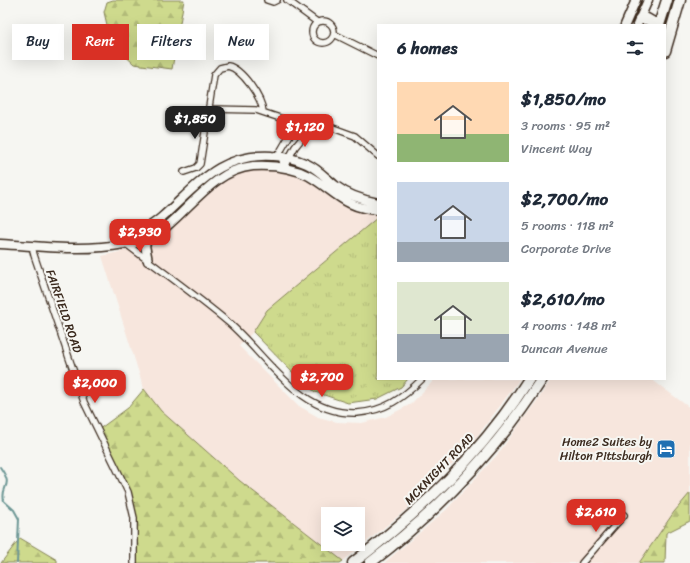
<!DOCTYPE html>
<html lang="en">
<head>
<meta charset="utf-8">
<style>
  body { margin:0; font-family:Sriracha,sans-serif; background:#f6f6f7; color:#1f2937; height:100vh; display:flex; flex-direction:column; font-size:15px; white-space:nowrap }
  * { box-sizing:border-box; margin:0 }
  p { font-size:13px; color:#747a83 }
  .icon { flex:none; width:22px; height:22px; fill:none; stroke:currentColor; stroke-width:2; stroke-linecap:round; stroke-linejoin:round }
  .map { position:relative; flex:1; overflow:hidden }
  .panel { position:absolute; left:377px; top:24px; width:289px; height:356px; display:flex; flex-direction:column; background:#fff; border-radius:0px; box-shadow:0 4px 16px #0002 }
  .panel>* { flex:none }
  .guide { position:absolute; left:12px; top:24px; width:305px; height:36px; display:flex; gap:8px }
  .fabs { position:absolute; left:321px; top:507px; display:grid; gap:8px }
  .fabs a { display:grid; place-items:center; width:44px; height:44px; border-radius:0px; background:#fff; box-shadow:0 4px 16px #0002; font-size:20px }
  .price { position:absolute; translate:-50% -34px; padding:0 9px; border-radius:8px; background:#d93025; color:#fff; font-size:13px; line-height:26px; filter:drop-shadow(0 1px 2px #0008) }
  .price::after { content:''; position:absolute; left:50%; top:24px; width:12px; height:9px; margin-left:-6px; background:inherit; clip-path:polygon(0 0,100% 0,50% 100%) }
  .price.on { background:#222; color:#fff }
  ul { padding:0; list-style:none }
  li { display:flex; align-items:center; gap:12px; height:100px; padding:0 20px }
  li span { display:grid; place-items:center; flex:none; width:112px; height:80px; border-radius:0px; color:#555 }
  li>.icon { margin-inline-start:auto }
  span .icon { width:48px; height:48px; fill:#fffc; stroke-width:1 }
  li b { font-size:17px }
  h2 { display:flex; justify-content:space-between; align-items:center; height:48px; padding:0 20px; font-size:17px }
  .tag { padding:0 14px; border-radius:0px; background:#fff; box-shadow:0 4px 16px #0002; font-size:14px; line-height:36px }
  .tag.on { background:#d93025; color:#fff }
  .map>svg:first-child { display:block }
  .built { fill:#f7e6dd; fill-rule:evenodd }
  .grass { fill:url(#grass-tufts); stroke:#848256 }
  .forest { fill:url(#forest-firs); stroke:#848256 }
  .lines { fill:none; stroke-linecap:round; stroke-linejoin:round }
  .stream { stroke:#6d9795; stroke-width:2 }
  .street-casing { stroke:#3b2a1e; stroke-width:8 }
  .secondary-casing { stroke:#3b2a1e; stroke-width:11 }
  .highway-casing { stroke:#3b2a1e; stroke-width:13 }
  .street { stroke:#f6f6f2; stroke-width:5.5 }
  .secondary { stroke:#f6f6f2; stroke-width:8 }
  .highway { stroke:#f6f6f2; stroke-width:10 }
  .labels { text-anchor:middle; stroke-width:4; stroke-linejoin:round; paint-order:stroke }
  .street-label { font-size:12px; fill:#3b2a1e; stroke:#f6f6f2 }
  .poi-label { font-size:12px; fill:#3b2a1e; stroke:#f6f6f2; text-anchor:end }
</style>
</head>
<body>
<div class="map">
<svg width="690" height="563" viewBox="0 0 690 563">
  <defs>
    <pattern id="grass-tufts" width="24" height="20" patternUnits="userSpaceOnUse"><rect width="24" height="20" fill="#ceda8d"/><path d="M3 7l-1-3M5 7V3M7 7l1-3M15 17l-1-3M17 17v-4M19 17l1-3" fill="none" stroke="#b2bb79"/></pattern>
    <pattern id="forest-firs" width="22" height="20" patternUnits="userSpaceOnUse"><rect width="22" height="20" fill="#ceda8d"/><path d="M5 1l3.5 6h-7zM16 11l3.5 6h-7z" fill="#b2bb79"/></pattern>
  </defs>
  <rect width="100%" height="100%" fill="#f6f6f2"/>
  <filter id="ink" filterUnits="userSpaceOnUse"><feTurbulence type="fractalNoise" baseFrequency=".025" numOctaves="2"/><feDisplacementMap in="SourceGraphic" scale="8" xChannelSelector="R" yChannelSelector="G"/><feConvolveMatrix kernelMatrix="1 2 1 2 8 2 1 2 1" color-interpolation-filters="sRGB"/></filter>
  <g filter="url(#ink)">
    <path class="built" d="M263,169L283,170L303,177L338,203L353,210L378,213V217L267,310L253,332L239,346L299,406L318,417L337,422L362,423L386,417L411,404L435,379H520L470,446L407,509L343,561L240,481L161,411L144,389L102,256L151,244L230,176L242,172ZM328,514H358V544H328Z
      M551,379H651L690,408V493L674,512L639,563H384L446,510L497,455L539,398Z"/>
    <path class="grass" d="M378,217V379H408L401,387L377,399L348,403L315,392L296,376L253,332L267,310Z"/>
    <path class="forest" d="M113,0H184L172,69L134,64L121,52L107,25L104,12L107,2Z
      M144,389L161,411L240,481L343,561L340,563H134L133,506L98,430L128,408Z
      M690,493V521L666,533L665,563H639L674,512Z
      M20,538L57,560V563H1Z"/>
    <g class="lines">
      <path class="stream" d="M0,467C15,488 0,484 4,501L14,510L19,519L17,563"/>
      <g class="street-casing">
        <path id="street" d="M267,0L273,2L277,0
          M287,0L317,22
          M312 32a11 11 0 1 1 22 0a11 11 0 1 1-22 0Z
          M334,34L378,56
          M209,109L256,110L289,121H308L333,128L355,136L378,156
          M284,167L295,147L308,131L312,122
          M284,167L280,152L298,121
          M184,172L196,168L200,164L214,75L220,68L228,66C242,69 262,98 263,112
          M125,243C160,270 196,295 229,323C268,357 299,415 357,413C385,411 403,398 422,379
          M32,246L34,255L84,402L128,492L134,518V563
          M582,563L624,515"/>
      </g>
      <g class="secondary-casing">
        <path id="secondary" d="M625,25L636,0
          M637,25L648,0
          M125,243C137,233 151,227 162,217C197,186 220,153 272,156C284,156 296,159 307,164C318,169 327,179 336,186C349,196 363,200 378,203
          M0,244C41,246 83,252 124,244C130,242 136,244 142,242C184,224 205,171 253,166C271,165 292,167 309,176C335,191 344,208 378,210
          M148,261L145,245L149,238"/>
      </g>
      <g class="highway-casing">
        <path id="highway" d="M640,19H647L657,25
          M659,25L667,0
          M665,51L680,0
          M353,563C422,510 483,452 529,379
          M370,563C438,511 496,451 542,379"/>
      </g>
      <use href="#street" class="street"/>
      <use href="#secondary" class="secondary"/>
      <use href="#highway" class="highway"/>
    </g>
  </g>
  <defs>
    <g id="hotel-square" transform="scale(1)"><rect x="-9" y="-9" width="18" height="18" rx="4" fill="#1f6fb2" stroke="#f6f6f2"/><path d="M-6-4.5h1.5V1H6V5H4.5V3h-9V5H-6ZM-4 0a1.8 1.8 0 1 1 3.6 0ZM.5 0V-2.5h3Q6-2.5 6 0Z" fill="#fff"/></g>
  </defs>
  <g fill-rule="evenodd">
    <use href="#hotel-square" x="666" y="449"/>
  </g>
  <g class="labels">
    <g class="street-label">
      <text transform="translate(64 311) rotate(71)" y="4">FAIRFIELD ROAD</text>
      <text transform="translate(439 469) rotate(-46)" y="4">MCKNIGHT ROAD</text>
    </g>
    <g class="poi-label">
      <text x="652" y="446">Home2 Suites by<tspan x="652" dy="14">Hilton Pittsburgh</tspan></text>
    </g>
  </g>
</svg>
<div class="fabs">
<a><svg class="icon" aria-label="layers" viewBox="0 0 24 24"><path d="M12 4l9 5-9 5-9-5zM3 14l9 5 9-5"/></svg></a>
</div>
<b class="price on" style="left:195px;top:140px">$1,850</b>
<b class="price" style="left:305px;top:148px">$1,120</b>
<b class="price" style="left:140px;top:253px">$2,930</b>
<b class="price" style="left:322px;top:398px">$2,700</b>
<b class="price" style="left:95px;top:404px">$2,000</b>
<b class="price" style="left:596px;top:533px">$2,610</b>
<div class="guide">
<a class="tag">Buy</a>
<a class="tag on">Rent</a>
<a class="tag">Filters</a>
<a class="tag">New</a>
</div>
<section class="panel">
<h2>6 homes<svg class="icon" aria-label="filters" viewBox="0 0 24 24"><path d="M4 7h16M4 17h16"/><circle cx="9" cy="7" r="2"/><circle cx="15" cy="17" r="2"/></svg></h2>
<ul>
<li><span style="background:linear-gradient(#ffd9b3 65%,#8fb573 0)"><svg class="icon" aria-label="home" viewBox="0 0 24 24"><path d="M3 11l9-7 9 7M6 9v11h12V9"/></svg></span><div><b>$1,850/mo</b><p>3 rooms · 95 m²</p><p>Vincent Way</p></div></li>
<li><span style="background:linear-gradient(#c9d6e8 75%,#9aa5b1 0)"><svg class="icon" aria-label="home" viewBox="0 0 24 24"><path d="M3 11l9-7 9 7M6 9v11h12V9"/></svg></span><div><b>$2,700/mo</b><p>5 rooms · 118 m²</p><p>Corporate Drive</p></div></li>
<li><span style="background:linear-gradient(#dfe7d0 65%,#9aa5b1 0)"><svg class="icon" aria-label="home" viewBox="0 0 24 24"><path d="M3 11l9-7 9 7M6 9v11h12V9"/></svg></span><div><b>$2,610/mo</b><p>4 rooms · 148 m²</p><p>Duncan Avenue</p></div></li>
</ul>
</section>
</div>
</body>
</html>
